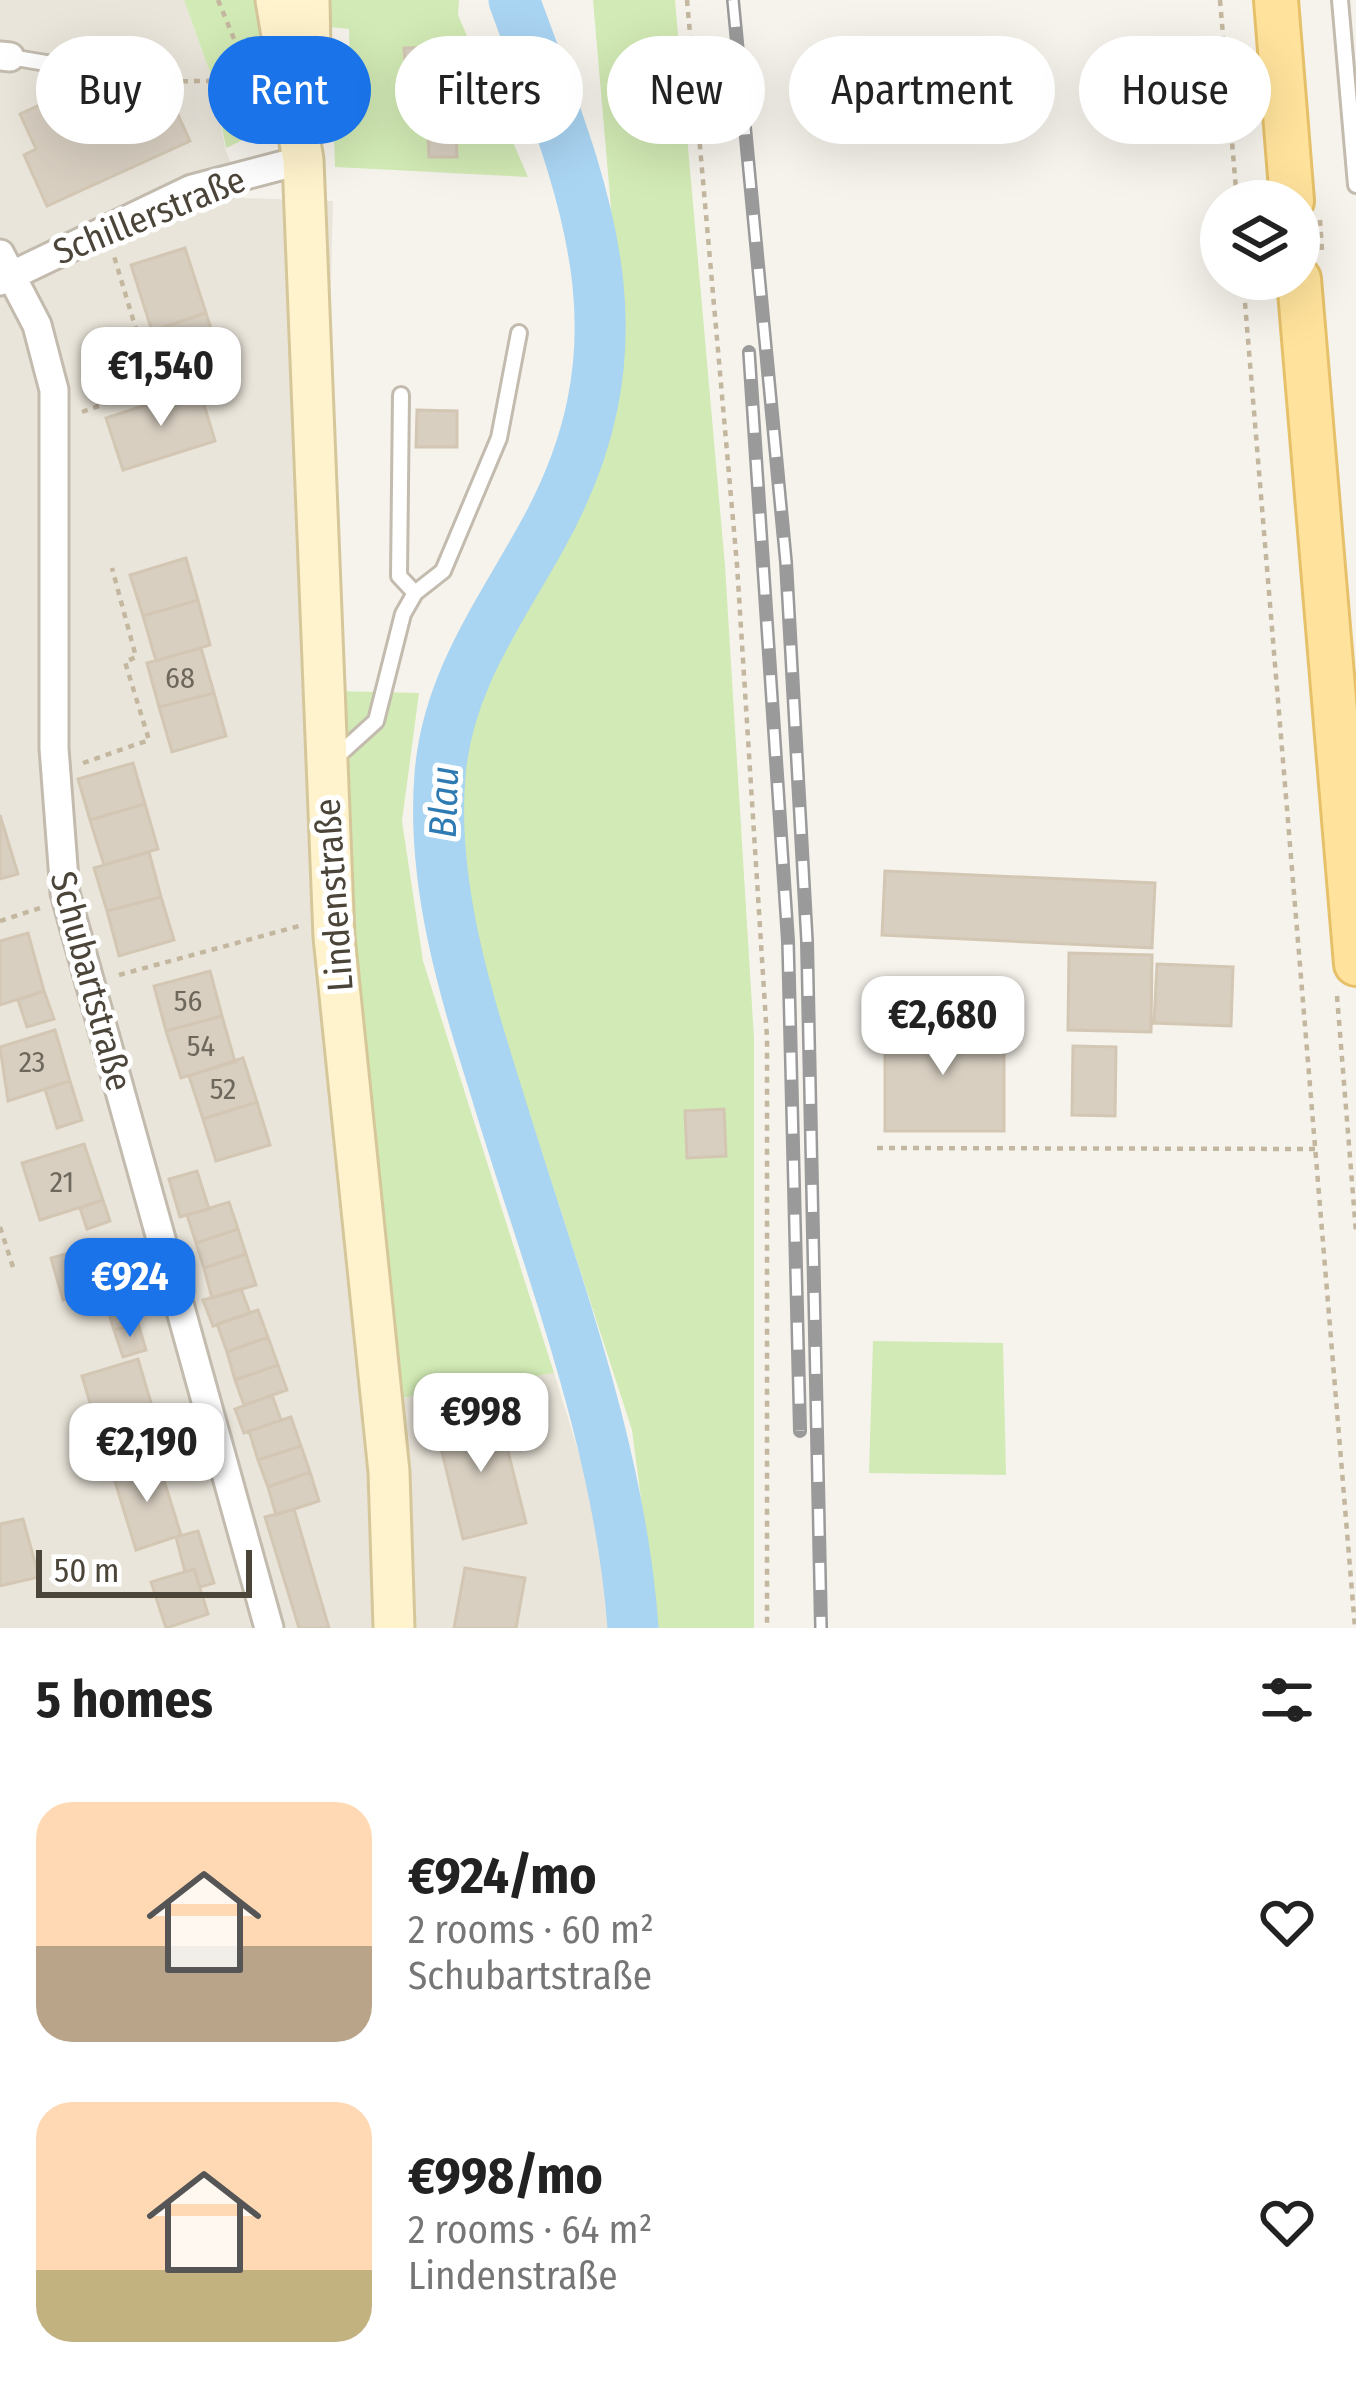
<!DOCTYPE html>
<html lang="en">
<head>
<meta charset="utf-8">
<style>
  body { margin:0; font-family:"Fira Sans Condensed",sans-serif; background:#f6f6f6; color:#222; height:100vh; display:flex; flex-direction:column; font-size:45px; white-space:nowrap }
  * { box-sizing:border-box; margin:0 }
  p { font-size:39px; color:#767676 }
  .icon { flex:none; width:66px; height:66px; fill:none; stroke:currentColor; stroke-width:2; stroke-linecap:round; stroke-linejoin:round }
  .map { position:relative; height:1628px; overflow:hidden }
  .panel { display:flex; flex-direction:column; background:#fff; flex:1 }
  .panel>* { flex:none }
  .guide { position:absolute; left:36px; top:36px; width:1284px; height:108px; display:flex; gap:24px }
  .tools { position:absolute; left:1200px; top:180px; display:grid; gap:24px }
  .tools a { display:grid; place-items:center; width:120px; height:120px; border-radius:50%; background:#fff; box-shadow:0 12px 48px #0002; font-size:60px }
  .scale { position:absolute; left:36px; bottom:30px; width:216px; box-sizing:border-box; padding-left:12px; border:6px solid #4b4439; border-top:0; font-size:33px; line-height:42px; white-space:nowrap; color:#4b4439; -webkit-text-stroke:9px #fff; paint-order:stroke }
  .price { position:absolute; translate:-50% -102px; padding:0 27px; border-radius:24px; background:#fff; color:#222; font-size:39px; line-height:78px; filter:drop-shadow(0 3px 6px #0008) }
  .price::after { content:''; position:absolute; left:50%; top:72px; width:36px; height:27px; margin-left:-18px; background:inherit; clip-path:polygon(0 0,100% 0,50% 100%) }
  .price.on { background:#1a73e8; color:#fff }
  ul { padding:0; list-style:none }
  li { display:flex; align-items:center; gap:36px; height:300px; padding:0 36px }
  li span { display:grid; place-items:center; flex:none; width:336px; height:240px; border-radius:36px; color:#555 }
  li>.icon { margin-inline-start:auto }
  span .icon { width:144px; height:144px; fill:#fffc; stroke-width:1 }
  li b { font-size:51px }
  h2 { display:flex; justify-content:space-between; align-items:center; height:144px; padding:0 36px; font-size:51px }
  .tag { padding:0 42px; border-radius:54px; background:#fff; box-shadow:0 12px 48px #0002; font-size:42px; line-height:108px }
  .tag.on { background:#1a73e8; color:#fff }
  .map>svg:first-child { display:block }
  .residential { fill:#eae5da }
  .green { fill:#d2eab5 }
  .lines { fill:none; stroke-linecap:round; stroke-linejoin:round }
  .river { stroke:#a9d4f2; stroke-width:51 }
  .building { fill:#d8cfc1; stroke:#d3c7b4; stroke-width:3 }
  .lane-casing { stroke:#c2bbae; stroke-width:20 }
  .street-casing { stroke:#c2bbae; stroke-width:33 }
  .secondary-casing { stroke:#d6c79b; stroke-width:45 }
  .primary-casing { stroke:#e6c16a; stroke-width:48 }
  .path { stroke:#c4b79f; stroke-width:4.5; stroke-dasharray:6 6; stroke-linecap:butt }
  .lane { stroke:#fff; stroke-width:14 }
  .street { stroke:#fff; stroke-width:27 }
  .secondary { stroke:#fff3cd; stroke-width:39 }
  .primary { stroke:#ffe39c; stroke-width:42 }
  .rail-casing { stroke:#9a9a9a; stroke-width:14 }
  .rail { stroke:#fff; stroke-width:9; stroke-dasharray:27; stroke-linecap:butt }
  .labels { text-anchor:middle; stroke-width:10; stroke-linejoin:round; paint-order:stroke }
  .number-label { font-size:30px; fill:#6e675b }
  .street-label { font-size:36px; fill:#4b4439; stroke:#fff }
  .water-label { font-size:39px; font-style:italic; fill:#2e7ab2; stroke:#fff }
</style>
</head>
<body>
<div class="map">
<svg width="1356" height="1628" viewBox="0 0 1356 1628">
  <rect width="100%" height="100%" fill="#f6f3ec"/>
  <path class="residential" d="M0,0H184L213,81L225,148L244,198L333,201L327,452L335,691L396,1399L554,1373L614,1566L611,1628H0Z"/>
  <path class="green" d="M184,0H256C263,71 311,111 226,148L213,81Z
    M326,0H459L458,15L528,177L335,167L332,73L350,71L349,29L329,27Z
    M593,0H675L725,566L754,1038V1628H658L632,1430L484,975L461,867L452,775L466,707L500,629L587,491L616,388L617,277Z
    M335,691L419,693L402,821L423,961L554,1373L395,1399L366,1145Z
    M873,1341L1003,1343L1006,1475L869,1473Z"/>
  <g class="lines">
    <path class="river" d="M514,0C585,194 652,339 542,536C499,614 447,683 440,775C431,884 465,992 497,1094C550,1269 620,1445 633,1628"/>
  </g>
  <path class="building" d="M448,47V60L405,61L404,48Z
    M66,93L88,141L172,102L190,141L47,206L24,155L36,149L20,114Z
    M428,132H456L457,157H429Z
    M185,248L206,313L152,331L131,265Z
    M206,313L227,379L171,396L152,331Z
    M199,388L215,441L123,470L106,418Z
    M417,410L457,411V447H416Z
    M186,558L198,600L143,616L130,575Z
    M198,600L210,645L156,661L143,616Z
    M201,648L214,693L159,707L147,663Z
    M214,693L226,736L172,752L159,707Z
    M133,763L145,804L90,820L78,779Z
    M145,804L158,849L104,865L90,820Z
    M0,815L18,874L0,879Z
    M149,852L161,897L107,911L94,868Z
    M885,871L1155,883L1152,948L882,935Z
    M161,897L174,940L119,956L107,911Z
    M28,933L44,991L0,1005V941Z
    M1069,953L1152,955L1151,1032L1068,1030Z
    M1157,964L1233,967L1231,1026L1154,1023Z
    M210,971L222,1016L166,1031L154,986Z
    M44,991L54,1019L27,1027L18,1000Z
    M222,1016L235,1062L181,1078L166,1031Z
    M950,1020V1031H1004V1131H885V1021Z
    M55,1030L70,1081L8,1101L0,1047Z
    M1073,1046L1116,1047L1115,1116L1072,1115Z
    M243,1058L257,1102L203,1119L189,1076Z
    M70,1081L82,1120L57,1128L45,1089Z
    M257,1102L270,1145L216,1161L203,1119Z
    M724,1109L726,1156L687,1158L685,1111Z
    M84,1144L103,1200L40,1220L22,1163Z
    M197,1171L209,1209L180,1217L169,1179Z
    M103,1200L110,1221L87,1229L80,1208Z
    M229,1202L238,1229L196,1243L187,1215Z
    M238,1229L246,1254L204,1268L196,1243Z
    M112,1241L124,1283L63,1300L51,1258Z
    M246,1254L256,1285L212,1298L204,1268Z
    M241,1289L250,1313L213,1326L203,1300Z
    M131,1300L138,1323L114,1330L107,1308Z
    M258,1310L268,1337L227,1352L217,1324Z
    M138,1323L146,1350L123,1357L114,1330Z
    M268,1337L278,1365L235,1380L227,1352Z
    M138,1359L152,1406L96,1423L82,1376Z
    M278,1365L287,1390L244,1405L235,1380Z
    M272,1395L281,1420L244,1433L235,1409Z
    M498,1412L526,1523L463,1539L436,1427Z
    M291,1417L301,1446L258,1460L249,1431Z
    M301,1446L310,1472L268,1487L258,1460Z
    M158,1461L181,1535L136,1550L113,1475Z
    M310,1472L319,1501L276,1515L268,1487Z
    M294,1509L329,1628H299L265,1517Z
    M23,1519L39,1577L0,1586V1524Z
    M198,1531L214,1583L200,1587L194,1569L185,1572L176,1537Z
    M465,1568L525,1578L516,1628H454Z
    M194,1569L208,1614L166,1628L151,1582Z"/>
  <g class="lines">
    <g class="lane-casing">
      <path id="lane" d="M1340,0L1356,185
        M10,57L70,67
        M401,395L399,576L415,593
        M333,760L376,721L403,614L415,593L443,571L499,438L519,333"/>
    </g>
    <g class="street-casing">
      <path id="street" d="M0,56L10,57
        M0,254L37,325L54,390V748L65,893L269,1628
        M0,281L192,189L303,160"/>
    </g>
    <g class="secondary-casing">
      <path id="secondary" d="M276,0L303,160L334,937L389,1472L394,1628
        M309,0L311,101"/>
    </g>
    <g class="primary-casing">
      <path id="primary" d="M1276,0L1292,201
        M1299,279L1356,964"/>
    </g>
    <path class="path" d="M218,0L251,80
      M687,0L737,565L767,1038V1628
      M1220,0L1237,201
      M87,71L145,82L254,80
      M1320,220L1322,250
      M1243,279L1355,1628
      M82,412L153,386L114,256
      M83,763L149,740L125,662L136,657L112,568
      M0,921L40,908
      M119,975L299,926
      M1337,996L1356,1232
      M877,1148L1318,1149
      M0,1227L13,1267"/>
    <use href="#lane" class="lane"/>
    <use href="#street" class="street"/>
    <use href="#secondary" class="secondary"/>
    <use href="#primary" class="primary"/>
    <g class="rail-casing">
      <path id="rail" d="M733,0L786,562L807,941L821,1628
        M749,352L788,941L800,1431"/>
    </g>
    <use href="#rail" class="rail"/>
  </g>
  <g class="labels">
    <g class="number-label">
      <text x="180" y="688">68</text>
      <text x="188" y="1011">56</text>
      <text x="201" y="1056">54</text>
      <text x="32" y="1072">23</text>
      <text x="223" y="1099">52</text>
      <text x="62" y="1192">21</text>
    </g>
    <g class="street-label">
      <text transform="translate(149 215) rotate(-22)" y="13">Schillerstraße</text>
      <text transform="translate(333 895) rotate(-94)" y="13">Lindenstraße</text>
      <text transform="translate(92 981) rotate(75)" y="13">Schubartstraße</text>
    </g>
    <g class="water-label">
      <text transform="translate(443 802) rotate(-88)" y="14">Blau</text>
    </g>
  </g>
</svg>
<div class="tools">
<a><svg class="icon" aria-label="layers" viewBox="0 0 24 24"><path d="M12 4l9 5-9 5-9-5zM3 14l9 5 9-5"/></svg></a>
</div>
<div class="scale">50 m</div>
<b class="price" style="left:161px;top:429px">€1,540</b>
<b class="price" style="left:943px;top:1078px">€2,680</b>
<b class="price on" style="left:130px;top:1340px">€924</b>
<b class="price" style="left:481px;top:1475px">€998</b>
<b class="price" style="left:147px;top:1505px">€2,190</b>
<div class="guide">
<a class="tag">Buy</a>
<a class="tag on">Rent</a>
<a class="tag">Filters</a>
<a class="tag">New</a>
<a class="tag">Apartment</a>
<a class="tag">House</a>
</div>
</div>
<section class="panel">
<h2>5 homes<svg class="icon" aria-label="filters" viewBox="0 0 24 24"><path d="M4 7h16M4 17h16"/><circle cx="9" cy="7" r="2"/><circle cx="15" cy="17" r="2"/></svg></h2>
<ul>
<li><span style="background:linear-gradient(#ffd9b3 60%,#b9a48a 0)"><svg class="icon" aria-label="home" viewBox="0 0 24 24"><path d="M3 11l9-7 9 7M6 9v11h12V9"/></svg></span><div><b>€924/mo</b><p>2 rooms · 60 m²</p><p>Schubartstraße</p></div><svg class="icon" aria-label="heart" viewBox="0 0 24 24"><path d="M12 20l-8-8c-3-5 5-10 8-4 3-6 11-1 8 4z"/></svg></li>
<li><span style="background:linear-gradient(#ffd9b3 70%,#c2b280 0)"><svg class="icon" aria-label="home" viewBox="0 0 24 24"><path d="M3 11l9-7 9 7M6 9v11h12V9"/></svg></span><div><b>€998/mo</b><p>2 rooms · 64 m²</p><p>Lindenstraße</p></div><svg class="icon" aria-label="heart" viewBox="0 0 24 24"><path d="M12 20l-8-8c-3-5 5-10 8-4 3-6 11-1 8 4z"/></svg></li>
</ul>
</section>
</body>
</html>
